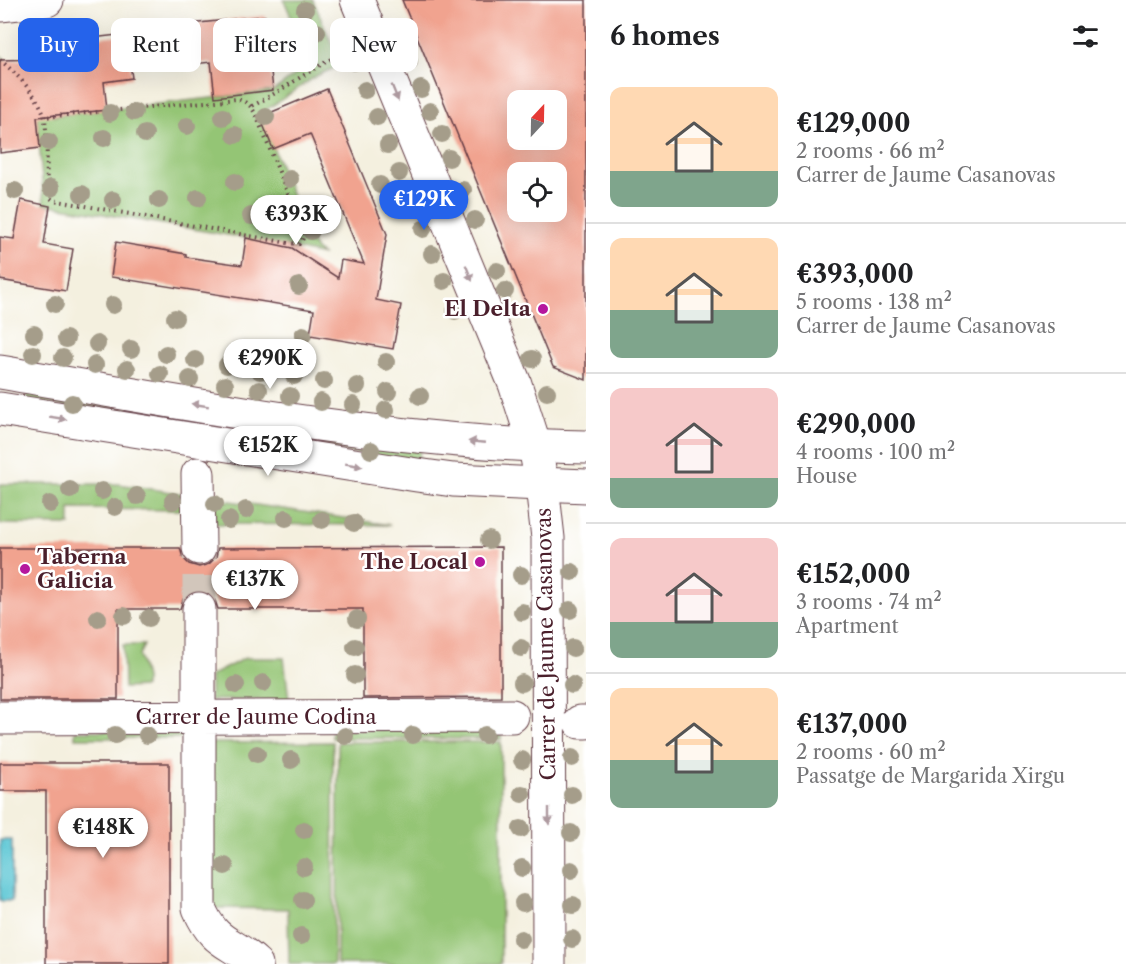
<!DOCTYPE html>
<html lang="en">
<head>
<meta charset="utf-8">
<style>
  body { margin:0; font-family:"Libre Caslon Text",serif; background:#f2f2f2; color:#202124; height:100vh; display:flex; flex-direction:column; font-size:22px; white-space:nowrap }
  * { box-sizing:border-box; margin:0 }
  p { font-size:20px; color:#757577 }
  .icon { flex:none; width:33px; height:33px; fill:none; stroke:currentColor; stroke-width:2; stroke-linecap:round; stroke-linejoin:round }
  .map { position:relative; flex:1; overflow:hidden }
  .panel { display:flex; flex-direction:column; background:#fff; width:540px }
  .panel>* { flex:none }
  .banner { position:absolute; left:18px; top:18px; width:477px; height:54px; display:flex; gap:12px }
  .needle { width:39px; rotate:22deg }
  .buttons { position:absolute; left:507px; top:90px; display:grid; gap:12px }
  .buttons a { display:grid; place-items:center; width:60px; height:60px; border-radius:12px; background:#fff; box-shadow:0 6px 24px #0002; font-size:30px }
  .price { position:absolute; translate:-50% -51px; padding:0 14px; border-radius:21px; background:#fff; color:#222; font-size:20px; line-height:39px; filter:drop-shadow(0 2px 3px #0008) }
  .price::after { content:''; position:absolute; left:50%; top:36px; width:18px; height:14px; margin-left:-9px; background:inherit; clip-path:polygon(0 0,100% 0,50% 100%) }
  .price.active { background:#2563eb; color:#fff }
  ul { padding:0; list-style:none }
  li { display:flex; align-items:center; gap:18px; height:150px; padding:0 24px }
  li+li { border-top:2px solid #e0e0e0 }
  li span { display:grid; place-items:center; flex:none; width:168px; height:120px; border-radius:12px; color:#555 }
  li>.icon { margin-inline-start:auto }
  span .icon { width:72px; height:72px; fill:#fffc; stroke-width:1 }
  li b { font-size:26px }
  h2 { display:flex; justify-content:space-between; align-items:center; height:72px; padding:0 24px; font-size:26px }
  .pill { padding:0 21px; border-radius:12px; background:#fff; box-shadow:0 6px 24px #0002; font-size:21px; line-height:54px }
  .pill.active { background:#2563eb; color:#fff }
  main { display:flex; flex:1; min-height:0 }
  .map>svg:first-child { display:block }
  .green { fill:#94c575; stroke:#6f7250; stroke-width:1.5 }
  .water { fill:#5ac6d4; stroke:#527280; stroke-width:1.5 }
  .building { fill:#f1a38f; fill-rule:evenodd }
  .lines { fill:none; stroke-linecap:round; stroke-linejoin:round }
  .street-tunnel { stroke:#d2c6bb; stroke-width:33; stroke-dasharray:33 16; stroke-linecap:butt }
  .street-casing { stroke:#643e46; stroke-width:35 }
  .secondary-casing { stroke:#643e46; stroke-width:35 }
  .path { stroke:#643e46; stroke-width:4; stroke-dasharray:1.5 4.5; stroke-linecap:butt }
  .street { stroke:#fff; stroke-width:33 }
  .secondary { stroke:#fff; stroke-width:33 }
  .tree { fill:#a59d8a }
  .oneway { fill:#ae9aa0 }
  .poi-dot { fill:#b5179e; stroke:#fff; stroke-width:2 }
  .labels { text-anchor:middle; stroke-width:5; stroke-linejoin:round; paint-order:stroke }
  .poi-label { font-size:21px; font-weight:bold; fill:#4a1f2b; stroke:#fff; text-anchor:end }
  .street-label { font-size:21px; fill:#4a1f2b; stroke:#fff }
</style>
</head>
<body>
<main>
<div class="map">
<svg width="586" height="964" viewBox="0 0 586 964">
  <rect width="100%" height="100%" fill="#fff"/>
  <filter id="ink" filterUnits="userSpaceOnUse"><feTurbulence type="fractalNoise" baseFrequency=".0167" numOctaves="2"/><feDisplacementMap in="SourceGraphic" scale="12" xChannelSelector="R" yChannelSelector="G"/><feConvolveMatrix kernelMatrix="1 2 1 2 8 2 1 2 1" color-interpolation-filters="sRGB"/></filter>
  <filter id="wash" filterUnits="userSpaceOnUse"><feTurbulence type="fractalNoise" baseFrequency=".008" numOctaves="4" result="noise"/><feDisplacementMap in="SourceGraphic" scale="24" xChannelSelector="R" yChannelSelector="G"/><feGaussianBlur stdDeviation="1.35" result="paint"/><feColorMatrix in="noise" values="0 0 0 0 0 0 0 0 0 0 0 0 0 0 0 0 0 1.4 0 .05"/><feComposite in="paint" operator="in"/></filter>
  <g filter="url(#wash)">
    <rect width="100%" height="100%" fill="#f4f0df"/>
    <path class="green" d="M284,0H313L341,65L318,75L260,114L307,234L316,250L323,255L246,238L44,204L37,117L25,97L0,68V55L18,71L50,114L53,116L273,91L311,63Z
      M27,388L420,450L418,463L26,400Z
      M0,484H118L184,494V510L70,509V525L0,524Z
      M210,498L390,525L210,524Z
      M123,645H144L139,655L145,678V687L124,688Z
      M245,658H284L289,700H210V676Z
      M501,729V739L332,738V730Z
      M190,730V738H75V731Z
      M333,742L334,964H289L288,909L211,908V743Z
      M338,742H501V964H337Z"/>
    <path class="water" d="M0,840H12V901H0Z"/>
    <g id="blocks">
      <path class="building" d="M402,0H586V380L553,367ZM518,100H556V140H518ZM518,172H556V212H518Z
        M265,16L273,90L215,97L211,62L185,65L180,25Z
        M126,34L132,78L104,82L107,110L37,117L40,148L0,153V60L43,59L41,44Z
        M327,89L387,234L376,300L401,305L393,349L310,335L314,310L111,277L116,242L186,254V257L242,265L246,238L292,248L338,278L341,260L364,264L310,134L273,149L260,117Z
        M21,200L50,206L44,244L73,249L66,291L0,280V237L14,239Z
        M501,547V697L363,698V609H218L215,600L209,593L198,590L190,593L183,599L180,609H118V699H0V548H180L183,558L189,564L199,567L209,564L216,557L218,548Z
        M0,763H169V964H46V791H0Z"/>
    </g>
  </g>
  <g filter="url(#ink)">
    <use href="#blocks" fill-opacity="0" stroke="#643e46" stroke-width="1.5"/>
    <g class="lines">
      <path class="street-tunnel" d="M199,609V548"/>
      <g class="street-casing">
        <path id="street" d="M357,0L515,384L535,446L542,485L548,538L549,964
          M0,5L47,0
          M198,474L199,548
          M199,609V908C215,946 231,940 256,964
          M0,718L512,716
          M580,722H586"/>
      </g>
      <g class="secondary-casing">
        <path id="secondary" d="M0,372C194,405 389,443 586,447
          M0,409L417,475L453,480L586,486"/>
      </g>
      <path class="path" d="M0,60C15,72 43,100 45,120C48,143 46,168 47,191L49,197L53,200L288,243L299,244C306,237 303,233 300,224L258,120C253,108 250,103 237,99L45,117
        M252,106C283,90 311,69 342,53"/>
      <use href="#street" class="street"/>
      <use href="#secondary" class="secondary"/>
    </g>
    <g class="tree">
      <circle cx="305" cy="10" r="9"/>
      <circle cx="317" cy="32" r="9"/>
      <circle cx="344" cy="35" r="9"/>
      <circle cx="399" cy="36" r="9"/>
      <circle cx="354" cy="62" r="9"/>
      <circle cx="409" cy="62" r="9"/>
      <circle cx="421" cy="89" r="9"/>
      <circle cx="365" cy="90" r="9"/>
      <circle cx="430" cy="111" r="9"/>
      <circle cx="134" cy="112" r="9"/>
      <circle cx="110" cy="113" r="9"/>
      <circle cx="223" cy="117" r="9"/>
      <circle cx="266" cy="117" r="9"/>
      <circle cx="377" cy="117" r="9"/>
      <circle cx="187" cy="126" r="9"/>
      <circle cx="145" cy="134" r="9"/>
      <circle cx="442" cy="134" r="9"/>
      <circle cx="235" cy="135" r="9"/>
      <circle cx="104" cy="138" r="9"/>
      <circle cx="49" cy="142" r="9"/>
      <circle cx="388" cy="145" r="9"/>
      <circle cx="449" cy="158" r="9"/>
      <circle cx="399" cy="173" r="9"/>
      <circle cx="290" cy="179" r="9"/>
      <circle cx="235" cy="182" r="9"/>
      <circle cx="380" cy="185" r="9"/>
      <circle cx="51" cy="188" r="9"/>
      <circle cx="463" cy="190" r="9"/>
      <circle cx="15" cy="191" r="9"/>
      <circle cx="82" cy="194" r="9"/>
      <circle cx="198" cy="198" r="9"/>
      <circle cx="113" cy="200" r="9"/>
      <circle cx="159" cy="200" r="9"/>
      <circle cx="411" cy="202" r="9"/>
      <circle cx="314" cy="208" r="9"/>
      <circle cx="251" cy="216" r="9"/>
      <circle cx="475" cy="220" r="9"/>
      <circle cx="277" cy="221" r="9"/>
      <circle cx="423" cy="229" r="9"/>
      <circle cx="311" cy="231" r="9"/>
      <circle cx="432" cy="254" r="9"/>
      <circle cx="497" cy="271" r="9"/>
      <circle cx="444" cy="281" r="9"/>
      <circle cx="299" cy="286" r="9"/>
      <circle cx="505" cy="291" r="9"/>
      <circle cx="55" cy="304" r="9"/>
      <circle cx="113" cy="305" r="9"/>
      <circle cx="455" cy="311" r="9"/>
      <circle cx="175" cy="318" r="9"/>
      <circle cx="34" cy="334" r="9"/>
      <circle cx="303" cy="335" r="9"/>
      <circle cx="66" cy="339" r="9"/>
      <circle cx="97" cy="344" r="9"/>
      <circle cx="131" cy="349" r="9"/>
      <circle cx="33" cy="354" r="9"/>
      <circle cx="166" cy="354" r="9"/>
      <circle cx="63" cy="358" r="9"/>
      <circle cx="532" cy="359" r="9"/>
      <circle cx="195" cy="360" r="9"/>
      <circle cx="386" cy="362" r="9"/>
      <circle cx="95" cy="365" r="9"/>
      <circle cx="227" cy="365" r="9"/>
      <circle cx="127" cy="369" r="9"/>
      <circle cx="260" cy="371" r="9"/>
      <circle cx="160" cy="374" r="9"/>
      <circle cx="294" cy="376" r="9"/>
      <circle cx="190" cy="379" r="9"/>
      <circle cx="324" cy="381" r="9"/>
      <circle cx="225" cy="385" r="9"/>
      <circle cx="357" cy="386" r="9"/>
      <circle cx="259" cy="390" r="9"/>
      <circle cx="388" cy="392" r="9"/>
      <circle cx="547" cy="392" r="9"/>
      <circle cx="290" cy="396" r="9"/>
      <circle cx="420" cy="396" r="9"/>
      <circle cx="321" cy="402" r="9"/>
      <circle cx="72" cy="403" r="9"/>
      <circle cx="353" cy="405" r="9"/>
      <circle cx="386" cy="410" r="9"/>
      <circle cx="371" cy="450" r="9"/>
      <circle cx="70" cy="490" r="9"/>
      <circle cx="102" cy="491" r="9"/>
      <circle cx="137" cy="496" r="9"/>
      <circle cx="173" cy="501" r="9"/>
      <circle cx="50" cy="504" r="9"/>
      <circle cx="215" cy="504" r="9"/>
      <circle cx="115" cy="507" r="9"/>
      <circle cx="246" cy="510" r="9"/>
      <circle cx="286" cy="518" r="9"/>
      <circle cx="229" cy="520" r="9"/>
      <circle cx="322" cy="520" r="9"/>
      <circle cx="354" cy="523" r="9"/>
      <circle cx="489" cy="540" r="9"/>
      <circle cx="572" cy="572" r="9"/>
      <circle cx="521" cy="575" r="9"/>
      <circle cx="570" cy="610" r="9"/>
      <circle cx="522" cy="612" r="9"/>
      <circle cx="124" cy="616" r="9"/>
      <circle cx="98" cy="618" r="9"/>
      <circle cx="149" cy="618" r="9"/>
      <circle cx="357" cy="619" r="9"/>
      <circle cx="355" cy="647" r="9"/>
      <circle cx="521" cy="648" r="9"/>
      <circle cx="573" cy="648" r="9"/>
      <circle cx="355" cy="675" r="9"/>
      <circle cx="263" cy="683" r="9"/>
      <circle cx="522" cy="683" r="9"/>
      <circle cx="236" cy="685" r="9"/>
      <circle cx="572" cy="685" r="9"/>
      <circle cx="115" cy="735" r="9"/>
      <circle cx="147" cy="735" r="9"/>
      <circle cx="413" cy="735" r="9"/>
      <circle cx="485" cy="735" r="9"/>
      <circle cx="345" cy="736" r="9"/>
      <circle cx="257" cy="754" r="9"/>
      <circle cx="572" cy="758" r="9"/>
      <circle cx="291" cy="760" r="9"/>
      <circle cx="522" cy="760" r="9"/>
      <circle cx="522" cy="794" r="9"/>
      <circle cx="572" cy="795" r="9"/>
      <circle cx="521" cy="829" r="9"/>
      <circle cx="304" cy="830" r="9"/>
      <circle cx="571" cy="833" r="9"/>
      <circle cx="225" cy="866" r="9"/>
      <circle cx="304" cy="867" r="9"/>
      <circle cx="522" cy="868" r="9"/>
      <circle cx="571" cy="870" r="9"/>
      <circle cx="303" cy="900" r="9"/>
      <circle cx="523" cy="903" r="9"/>
      <circle cx="573" cy="905" r="9"/>
      <circle cx="301" cy="936" r="9"/>
      <circle cx="521" cy="939" r="9"/>
      <circle cx="572" cy="939" r="9"/>
    </g>
    <defs><path id="oneway-solid" d="M-6-.8H1V-3.2L6.5 0L1 3.2V.8H-6Z" transform="scale(1.5)"/></defs>
    <g class="oneway">
      <use href="#oneway-solid" transform="translate(395 93) rotate(68)"/>
      <use href="#oneway-solid" transform="translate(469 273) rotate(68)"/>
      <use href="#oneway-solid" transform="translate(200 405) rotate(-171)"/>
      <use href="#oneway-solid" transform="translate(58 418) rotate(9)"/>
      <use href="#oneway-solid" transform="translate(477 442) rotate(-175)"/>
      <use href="#oneway-solid" transform="translate(354 465) rotate(9)"/>
      <use href="#oneway-solid" transform="translate(549 816) rotate(90)"/>
    </g>
  </g>
  <g class="poi-dot">
    <circle cx="543" cy="309" r="6"/>
    <circle cx="480" cy="562" r="6"/>
    <circle cx="25" cy="569" r="6"/>
  </g>
  <g class="labels">
    <g class="poi-label">
      <text x="531" y="316">El Delta</text>
      <text x="37" y="564" text-anchor="start">Taberna<tspan x="37" dy="24">Galicia</tspan></text>
      <text x="468" y="569">The Local</text>
    </g>
    <g class="street-label">
      <text transform="translate(546 644) rotate(-91)" y="7">Carrer de Jaume Casanovas</text>
      <text x="256" y="724">Carrer de Jaume Codina</text>
    </g>
  </g>
</svg>
<div class="buttons">
<a><svg class="needle" viewBox="-14 -14 28 28"><path d="M0-13l5 13h-10z" fill="#e53935"/><path d="M0 13l5-13h-10z" fill="#757577"/></svg></a>
<a><svg class="icon" aria-label="locate" viewBox="0 0 24 24"><circle cx="12" cy="12" r="6"/><path d="M12 2v4M12 18v4M2 12h4M18 12h4"/></svg></a>
</div>
<b class="price active" style="left:424px;top:231px">€129K</b>
<b class="price" style="left:296px;top:246px">€393K</b>
<b class="price" style="left:270px;top:390px">€290K</b>
<b class="price" style="left:268px;top:477px">€152K</b>
<b class="price" style="left:255px;top:611px">€137K</b>
<b class="price" style="left:103px;top:859px">€148K</b>
<div class="banner">
<a class="pill active">Buy</a>
<a class="pill">Rent</a>
<a class="pill">Filters</a>
<a class="pill">New</a>
</div>
</div>
<section class="panel">
<h2>6 homes<svg class="icon" aria-label="filters" viewBox="0 0 24 24"><path d="M4 7h16M4 17h16"/><circle cx="9" cy="7" r="2"/><circle cx="15" cy="17" r="2"/></svg></h2>
<ul>
<li><span style="background:linear-gradient(#ffd9b3 70%,#7fa58c 0)"><svg class="icon" aria-label="home" viewBox="0 0 24 24"><path d="M3 11l9-7 9 7M6 9v11h12V9"/></svg></span><div><b>€129,000</b><p>2 rooms · 66 m²</p><p>Carrer de Jaume Casanovas</p></div></li>
<li><span style="background:linear-gradient(#ffd9b3 60%,#7fa58c 0)"><svg class="icon" aria-label="home" viewBox="0 0 24 24"><path d="M3 11l9-7 9 7M6 9v11h12V9"/></svg></span><div><b>€393,000</b><p>5 rooms · 138 m²</p><p>Carrer de Jaume Casanovas</p></div></li>
<li><span style="background:linear-gradient(#f6c9c9 75%,#7fa58c 0)"><svg class="icon" aria-label="home" viewBox="0 0 24 24"><path d="M3 11l9-7 9 7M6 9v11h12V9"/></svg></span><div><b>€290,000</b><p>4 rooms · 100 m²</p><p>House</p></div></li>
<li><span style="background:linear-gradient(#f6c9c9 70%,#7fa58c 0)"><svg class="icon" aria-label="home" viewBox="0 0 24 24"><path d="M3 11l9-7 9 7M6 9v11h12V9"/></svg></span><div><b>€152,000</b><p>3 rooms · 74 m²</p><p>Apartment</p></div></li>
<li><span style="background:linear-gradient(#ffd9b3 60%,#7fa58c 0)"><svg class="icon" aria-label="home" viewBox="0 0 24 24"><path d="M3 11l9-7 9 7M6 9v11h12V9"/></svg></span><div><b>€137,000</b><p>2 rooms · 60 m²</p><p>Passatge de Margarida Xirgu</p></div></li>
</ul>
</section>
</main>
</body>
</html>
